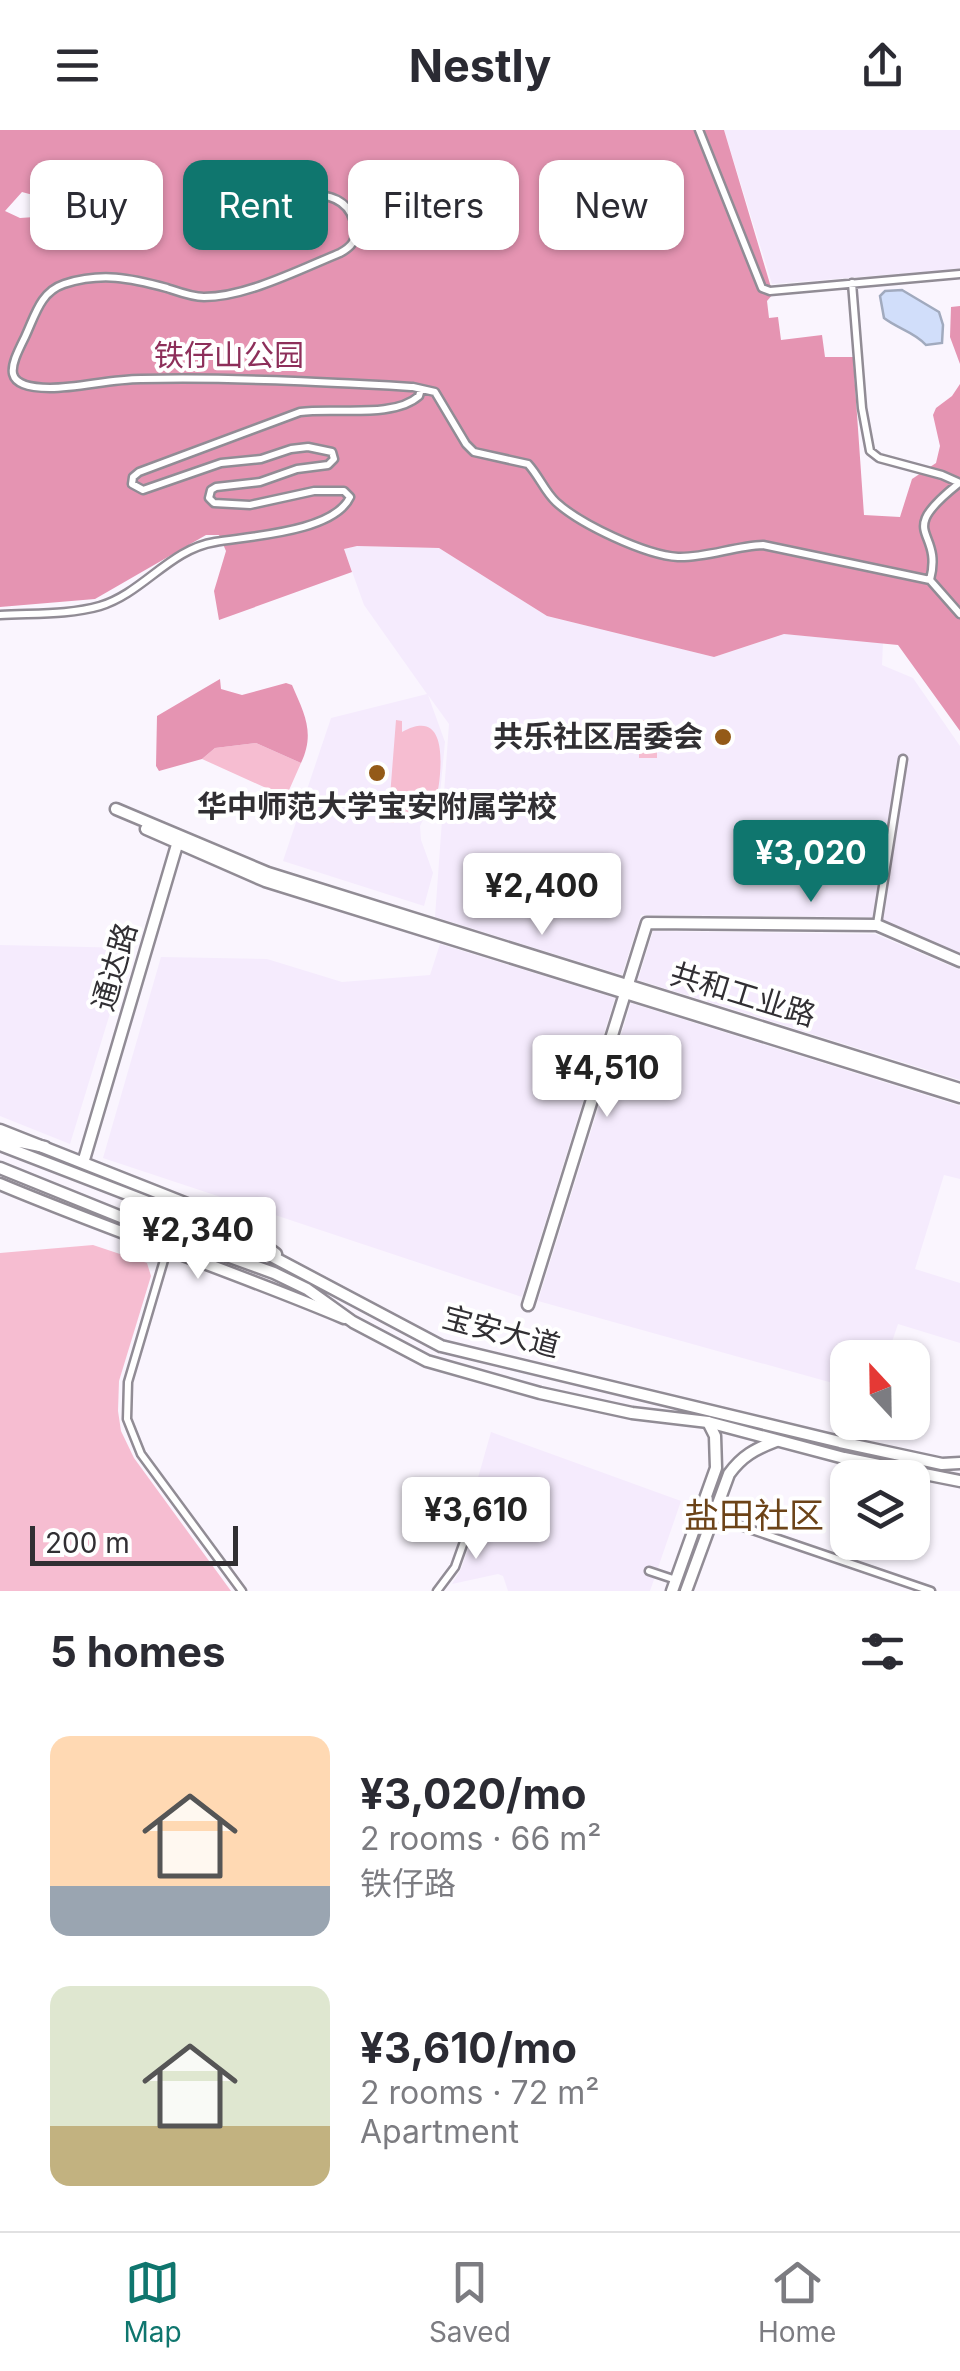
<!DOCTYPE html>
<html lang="en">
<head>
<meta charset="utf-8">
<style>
  body { margin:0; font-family:Inter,"Noto Sans SC",sans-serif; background:#f7f7f7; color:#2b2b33; height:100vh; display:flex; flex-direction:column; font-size:38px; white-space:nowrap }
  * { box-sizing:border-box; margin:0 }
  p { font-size:32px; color:#7c7c81 }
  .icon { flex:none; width:55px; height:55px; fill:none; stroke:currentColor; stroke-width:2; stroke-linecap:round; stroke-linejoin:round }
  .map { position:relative; height:1461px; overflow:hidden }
  .details { display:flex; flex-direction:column; background:#fff; flex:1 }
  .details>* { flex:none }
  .guide { position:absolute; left:30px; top:30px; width:900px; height:90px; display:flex; gap:20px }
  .needle { width:65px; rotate:338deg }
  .fabs { position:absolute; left:830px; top:1210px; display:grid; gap:20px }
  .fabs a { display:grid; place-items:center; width:100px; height:100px; border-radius:20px; background:#fff; box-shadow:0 2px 8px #0004; font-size:50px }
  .scale { position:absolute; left:30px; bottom:25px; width:208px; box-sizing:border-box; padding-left:10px; border:5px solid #312f33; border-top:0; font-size:28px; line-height:35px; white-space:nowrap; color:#312f33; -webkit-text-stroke:8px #fff; paint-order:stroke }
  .price { position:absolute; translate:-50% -85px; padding:0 22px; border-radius:10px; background:#fff; color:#222; font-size:32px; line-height:65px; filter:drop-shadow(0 2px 5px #0008) }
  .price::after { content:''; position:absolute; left:50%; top:60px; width:30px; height:22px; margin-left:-15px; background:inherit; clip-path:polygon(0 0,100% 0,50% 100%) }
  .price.on { background:#0f766e; color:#fff }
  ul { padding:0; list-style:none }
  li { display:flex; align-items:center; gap:30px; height:250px; padding:0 50px }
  li span { display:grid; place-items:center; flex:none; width:280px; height:200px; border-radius:20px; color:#555 }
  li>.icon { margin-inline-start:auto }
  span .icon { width:120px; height:120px; fill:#fffc; stroke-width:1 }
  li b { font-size:42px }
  h2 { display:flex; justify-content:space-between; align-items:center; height:120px; padding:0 50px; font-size:42px }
  .tag { padding:0 35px; border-radius:20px; background:#fff; box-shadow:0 2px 8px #0004; font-size:35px; line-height:90px }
  .tag.on { background:#0f766e; color:#fff }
  header { display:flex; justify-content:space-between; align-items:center; height:130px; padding:0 50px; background:#fff; font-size:45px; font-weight:700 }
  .tabs { display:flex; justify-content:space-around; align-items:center; height:140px; border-top:2px solid #e1e1e2; background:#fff; font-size:28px; color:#7c7c81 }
  .tabs a { display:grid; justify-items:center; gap:5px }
  .tabs .on { color:#0f766e }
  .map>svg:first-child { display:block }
  .built { fill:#f5ebfd }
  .green { fill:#f6bdd1 }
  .forest { fill:#e594b2; fill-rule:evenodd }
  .water { fill:#d1defa; stroke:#a1aabe; stroke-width:2.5 }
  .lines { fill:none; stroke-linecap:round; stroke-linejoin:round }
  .street-casing { stroke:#918c95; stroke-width:11 }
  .secondary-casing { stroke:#918c95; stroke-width:15 }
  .primary-casing { stroke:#918c95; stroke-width:15 }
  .street { stroke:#fff; stroke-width:6 }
  .secondary { stroke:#fff; stroke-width:10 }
  .primary { stroke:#fff; stroke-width:10 }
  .poi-dot { fill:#945a18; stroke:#fff; stroke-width:4 }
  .labels { text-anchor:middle; stroke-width:8; stroke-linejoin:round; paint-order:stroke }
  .park-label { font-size:30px; fill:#8d2f5a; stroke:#fff }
  .poi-label { font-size:30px; font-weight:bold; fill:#312f33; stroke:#fff; text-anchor:end }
  .street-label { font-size:30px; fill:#312f33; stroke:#fff }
  .quarter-label { font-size:35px; fill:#6c4318; stroke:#fff }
</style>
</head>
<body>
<header><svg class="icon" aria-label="menu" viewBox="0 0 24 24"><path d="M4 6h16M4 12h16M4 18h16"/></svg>Nestly<svg class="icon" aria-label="share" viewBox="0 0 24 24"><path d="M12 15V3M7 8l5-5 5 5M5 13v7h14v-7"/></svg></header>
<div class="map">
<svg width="960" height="1461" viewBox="0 0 960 1461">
  <rect width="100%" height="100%" fill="#faf5fe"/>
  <path class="built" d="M724,0H960V139L772,154Z
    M357,416L439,418L547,486L714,527L784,504L883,513L882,535L913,548L960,616V823L869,787L641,785L622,845L435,787L449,594L428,565L445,612L439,674L424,688L420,696L421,710L433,743L424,776L283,731L331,588L427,564L364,475L344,419Z
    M653,801L875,804L960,840V950L638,850Z
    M440,814L615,868L522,1167L103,1028L161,827L267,829L342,852L430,845Z
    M0,815L130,818L70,1014L0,986Z
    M631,873L960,976V1049L944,1045L915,1139L960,1153V1213L898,1194L887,1227L848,1228L847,1257L538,1171Z
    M491,1302L681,1371L650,1461H508L503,1446L498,1444L452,1454L461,1439L481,1381L470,1376Z"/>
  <path class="green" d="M396,590L402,591V602C440,581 442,618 440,644C438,671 429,706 396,680L394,693L388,692Z
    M639,590H657V628H639Z
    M256,613L301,633L286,667L202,629L215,618Z
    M93,1115L147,1133L151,1146L119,1251L118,1281L121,1301L134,1328L231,1461H0V1123Z"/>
  <path class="forest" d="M0,0H724L773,164L767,171L769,188L778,187L781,210L822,205L825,227H853L864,385L900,387L912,349L936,333L940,316L933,285L936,278L952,266L960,254V601L898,515L784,504L714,527L547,486L439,418L357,416L344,419L352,442L219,490L214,461L226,421L219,405H206L95,469L0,477ZM248,50L267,97L233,112L206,113L191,75ZM22,62C54,72 78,57 108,74V80L86,89L50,86L20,88L5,81Z
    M960,176V234L950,207L951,177Z
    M220,549L221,559L242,565L286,553L292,555C305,585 315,603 301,633L256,613L215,618L202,629L159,641L156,636L157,586Z"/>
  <path class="water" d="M902,160L939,182L943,195L942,213L926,215C915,202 898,199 884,188L880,166L885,161Z"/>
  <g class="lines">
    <g class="street-casing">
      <path id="street" d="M699,0L762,158L770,161L960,144
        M228,88C261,75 346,39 355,97C357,111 351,117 340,123C301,139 246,167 204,167C192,167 179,162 167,158C130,148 102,142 64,154C40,162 35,186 25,207C9,239 1,257 50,258C80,258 110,249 141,249C232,247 322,252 413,257L435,262L466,314L474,322L528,334C539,346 545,362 556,372C580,394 645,425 678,427C705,428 735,416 763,415L930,450
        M852,153L862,278L870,321L879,328L942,345L960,353
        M958,354C893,406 944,397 930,450L960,484
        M0,485C33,483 69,485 100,476C143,463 170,419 215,412C250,406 334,402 350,367L344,361H314L250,375L214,373L209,368L211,360L216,357L260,352L297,339L328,335L334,329L332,322L308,317L291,319L261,329L221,333L143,360L132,354L133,347L139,342L300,282C336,277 393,289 419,266L421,259
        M877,794L903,629
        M167,1120L128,1252L127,1289L141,1324L242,1461
        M714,1387L931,1461
        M649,1441L676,1450
        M437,1461L455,1437L476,1378"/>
    </g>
    <g class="secondary-casing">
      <path id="secondary" d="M116,679L268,743L960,959
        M146,699L265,751L960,967
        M0,1000L235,1093L276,1124
        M83,1033L179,708
        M0,1054C114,1102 230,1140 344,1188
        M528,1175L647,793L877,795L960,831
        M672,1461L716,1338L715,1306L708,1292
        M686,1461L729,1344C742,1326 755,1319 776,1311"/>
    </g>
    <g class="primary-casing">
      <path id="primary" d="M0,1008L45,1017
        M0,1015L228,1103L441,1216L840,1312L942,1334L960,1333
        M0,1038L141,1095L274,1143L307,1159L353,1192L427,1231L540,1263L632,1283L708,1292L844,1328L960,1351"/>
    </g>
    <use href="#street" class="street"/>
    <use href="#secondary" class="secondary"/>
    <use href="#primary" class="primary"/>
  </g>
  <g class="poi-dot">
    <circle cx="723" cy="607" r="10"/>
    <circle cx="377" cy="643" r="10"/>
  </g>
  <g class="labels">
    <g class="park-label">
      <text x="229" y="236">铁仔山公园</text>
    </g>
    <g class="poi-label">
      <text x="703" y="617">共乐社区居委会</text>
      <text x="377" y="687" text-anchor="middle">华中师范大学宝安附属学校</text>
    </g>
    <g class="street-label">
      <text transform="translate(115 837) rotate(-74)" y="10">通达路</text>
      <text transform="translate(743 865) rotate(17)" y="10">共和工业路</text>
      <text transform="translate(501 1202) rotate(15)" y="10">宝安大道</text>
    </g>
    <g class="quarter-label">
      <text x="754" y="1398">盐田社区</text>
    </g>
  </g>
</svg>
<div class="fabs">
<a><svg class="needle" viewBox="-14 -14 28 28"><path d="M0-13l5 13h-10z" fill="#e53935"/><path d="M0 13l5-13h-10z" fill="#7c7c81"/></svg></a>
<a><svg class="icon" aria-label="layers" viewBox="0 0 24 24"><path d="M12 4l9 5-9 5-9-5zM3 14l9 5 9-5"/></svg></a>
</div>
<div class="scale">200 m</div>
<b class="price on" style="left:811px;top:775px">¥3,020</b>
<b class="price" style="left:542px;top:808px">¥2,400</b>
<b class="price" style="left:607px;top:990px">¥4,510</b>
<b class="price" style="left:198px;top:1152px">¥2,340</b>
<b class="price" style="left:476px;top:1432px">¥3,610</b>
<div class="guide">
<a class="tag">Buy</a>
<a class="tag on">Rent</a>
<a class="tag">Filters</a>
<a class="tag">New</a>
</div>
</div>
<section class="details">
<h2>5 homes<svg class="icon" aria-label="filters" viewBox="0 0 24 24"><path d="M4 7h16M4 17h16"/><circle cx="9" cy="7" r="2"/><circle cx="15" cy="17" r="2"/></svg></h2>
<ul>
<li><span style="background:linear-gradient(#ffd9b3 75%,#9aa5b1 0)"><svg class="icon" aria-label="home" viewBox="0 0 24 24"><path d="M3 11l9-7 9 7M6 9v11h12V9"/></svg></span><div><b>¥3,020/mo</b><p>2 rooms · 66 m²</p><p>铁仔路</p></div></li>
<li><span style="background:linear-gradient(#dfe7d0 70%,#c2b280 0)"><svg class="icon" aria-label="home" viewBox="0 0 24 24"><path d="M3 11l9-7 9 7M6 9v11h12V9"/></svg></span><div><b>¥3,610/mo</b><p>2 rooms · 72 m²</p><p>Apartment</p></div></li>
</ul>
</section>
<nav class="tabs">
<a class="on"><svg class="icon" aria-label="map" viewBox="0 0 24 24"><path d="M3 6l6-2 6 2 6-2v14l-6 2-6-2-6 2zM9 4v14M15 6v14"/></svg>Map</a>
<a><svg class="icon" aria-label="saved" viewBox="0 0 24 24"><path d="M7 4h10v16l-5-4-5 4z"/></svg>Saved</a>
<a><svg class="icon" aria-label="home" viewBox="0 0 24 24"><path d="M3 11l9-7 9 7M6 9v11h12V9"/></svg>Home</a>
</nav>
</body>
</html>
